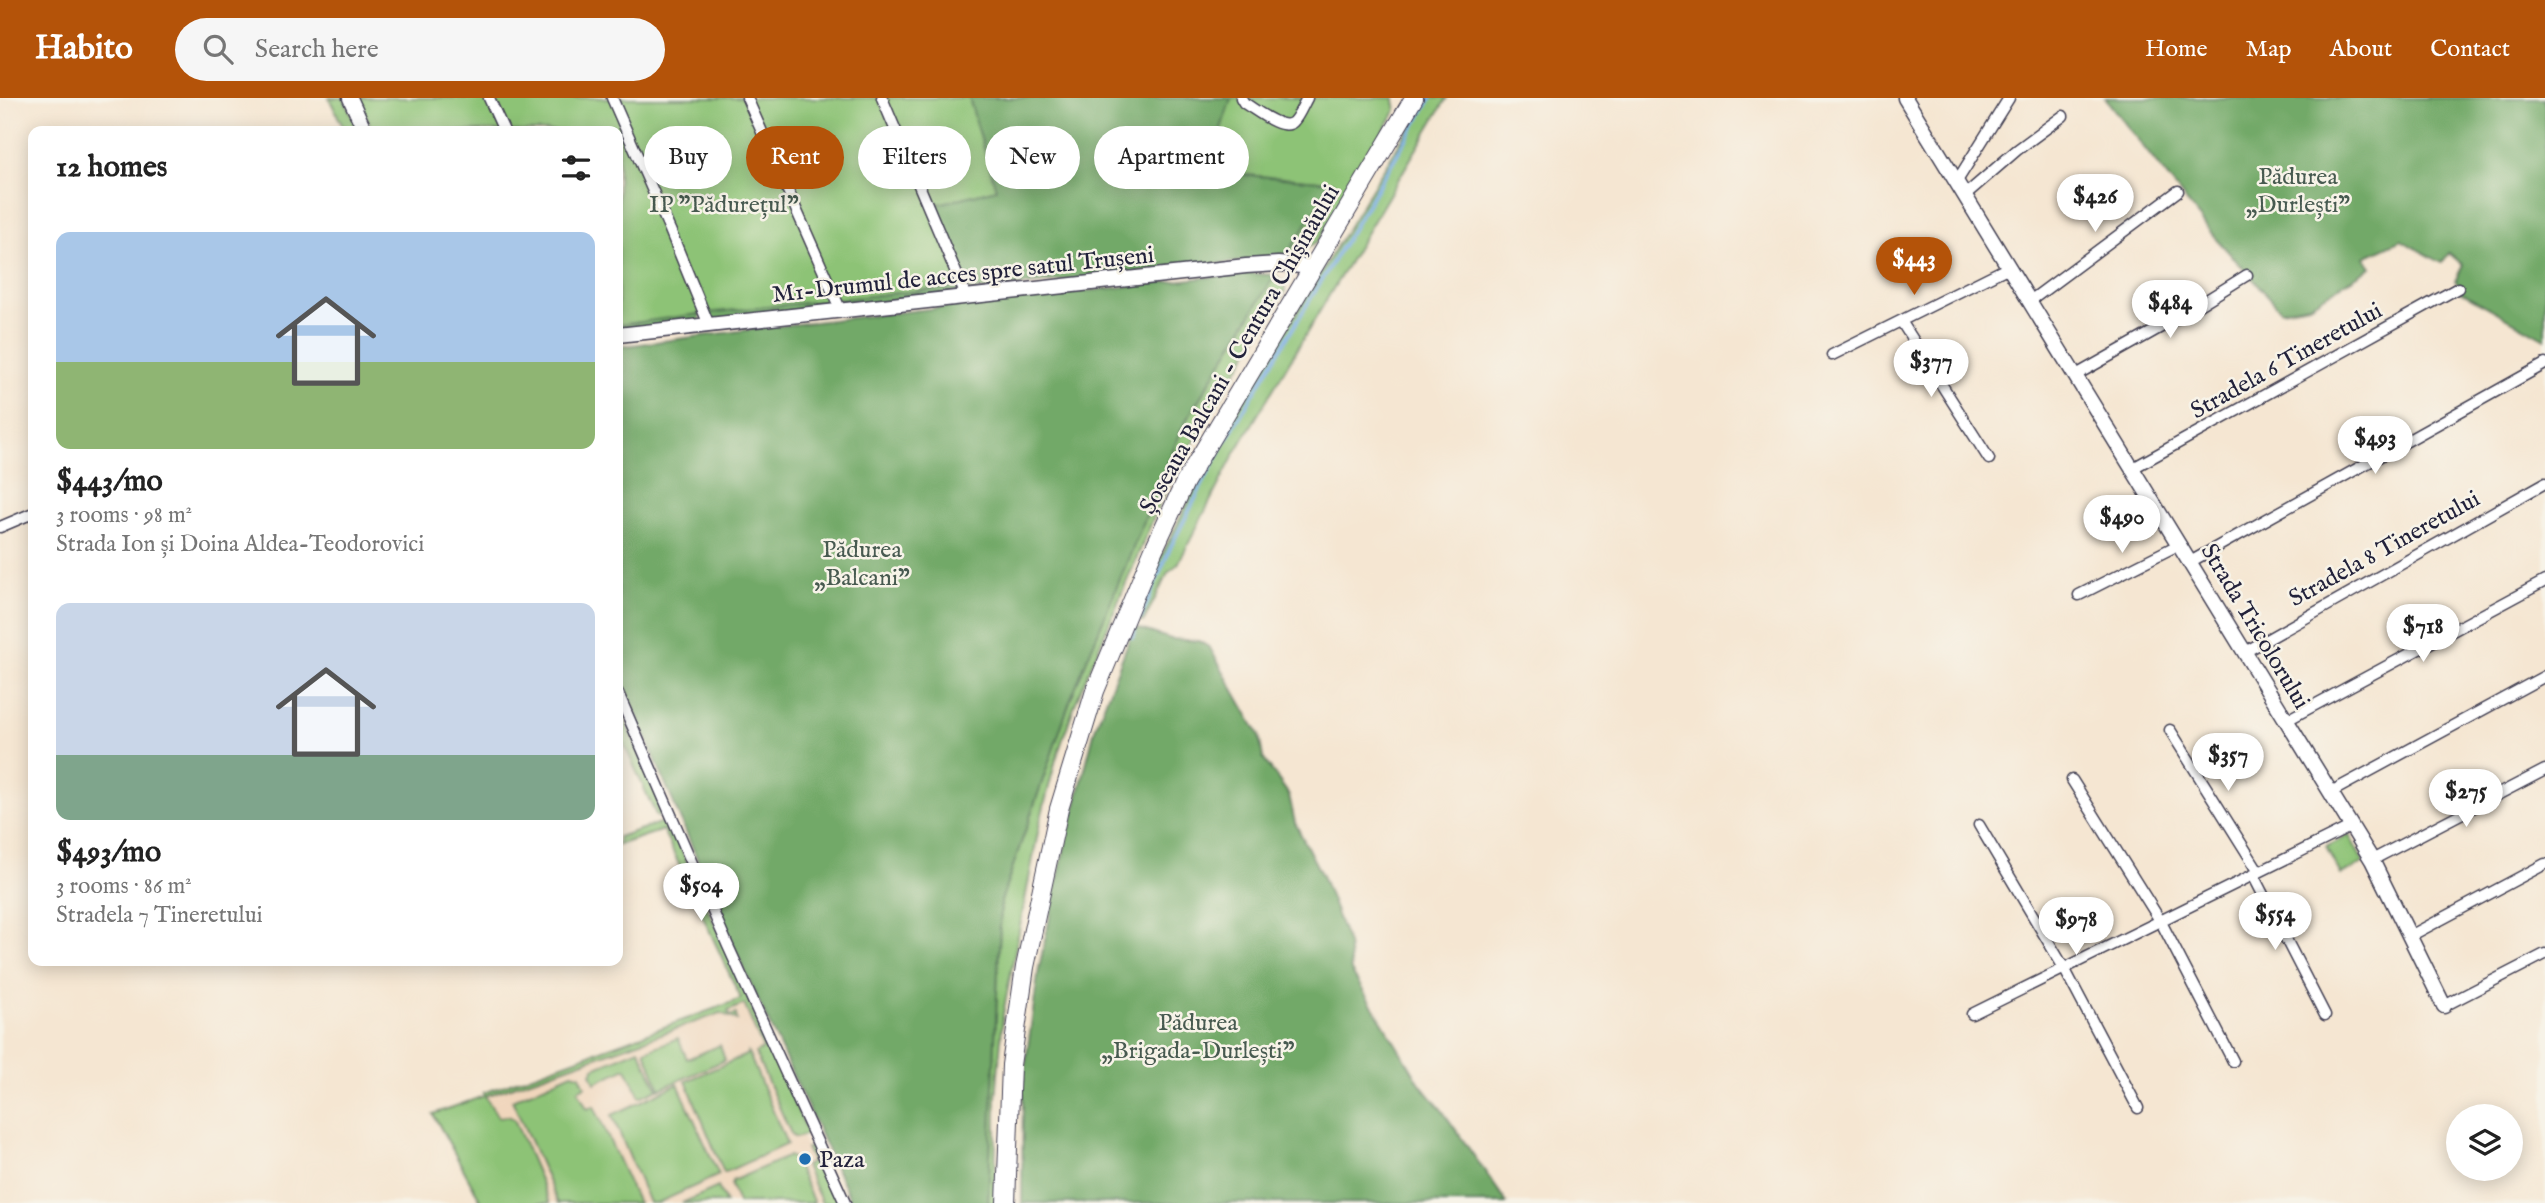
<!DOCTYPE html>
<html lang="en">
<head>
<meta charset="utf-8">
<style>
  body { margin:0; font-family:"IM FELL English",serif; background:#f6f6f6; color:#222; height:100vh; display:flex; flex-direction:column; font-size:26px; white-space:nowrap }
  * { box-sizing:border-box; margin:0 }
  p { font-size:23px; color:#767676 }
  .icon { flex:none; width:38px; height:38px; fill:none; stroke:currentColor; stroke-width:2; stroke-linecap:round; stroke-linejoin:round }
  .map { position:relative; flex:1; overflow:hidden }
  .side { position:absolute; left:28px; top:28px; width:595px; height:840px; display:flex; flex-direction:column; background:#fff; border-radius:14px; box-shadow:0 4px 18px #0003 }
  .side>* { flex:none }
  .hud { position:absolute; left:644px; top:28px; width:665px; height:63px; display:flex; gap:14px }
  .tools { position:absolute; left:2446px; top:1006px; display:grid; gap:14px }
  .tools a { display:grid; place-items:center; width:77px; height:77px; border-radius:50%; background:#fff; box-shadow:0 4px 18px #0003; font-size:35px }
  .price { position:absolute; translate:-50% -60px; padding:0 16px; border-radius:24px; background:#fff; color:#222; font-size:23px; line-height:46px; filter:drop-shadow(0 2px 4px #0008) }
  .price::after { content:''; position:absolute; left:50%; top:42px; width:21px; height:16px; margin-left:-10px; background:inherit; clip-path:polygon(0 0,100% 0,50% 100%) }
  .price.selected { background:#b45309; color:#fff }
  ul { padding:0; list-style:none }
  li { display:grid; align-content:center; gap:14px; height:371px; padding:0 28px }
  li span { display:grid; place-items:center; height:217px; border-radius:14px; color:#555 }
  li>.icon { margin-inline-start:auto }
  span .icon { width:126px; height:126px; fill:#fffc; stroke-width:1 }
  li b { font-size:30px }
  h2 { display:flex; justify-content:space-between; align-items:center; height:84px; padding:0 28px; font-size:30px }
  .pill { padding:0 24px; border-radius:32px; background:#fff; box-shadow:0 4px 18px #0003; font-size:24px; line-height:63px }
  .pill.selected { background:#b45309; color:#fff }
  header { display:flex; align-items:center; gap:42px; box-sizing:border-box; height:98px; padding:0 35px; background:#b45309; color:#fff }
  header strong { font-size:33px }
  nav { display:flex; gap:38px; margin-inline-start:auto; font-size:24px }
  .search { width:490px; height:63px; background:#f6f6f6; display:flex; align-items:center; gap:18px; box-sizing:border-box; padding:0 24px; border-radius:38px; color:#767676; font-size:26px }
  .map>svg:first-child { display:block }
  .built { fill:#f0d6bc }
  .green { fill:#8dc376; stroke:#587258; stroke-width:2 }
  .forest { fill:#72a967; stroke:#4a6651; stroke-width:2 }
  .lines { fill:none; stroke-linecap:round; stroke-linejoin:round }
  .stream { stroke:#7cade7; stroke-width:3.5 }
  .minor-casing { stroke:#423f52; stroke-width:13 }
  .tertiary-casing { stroke:#423f52; stroke-width:17 }
  .trunk-casing { stroke:#423f52; stroke-width:20 }
  .minor { stroke:#fff; stroke-width:10 }
  .tertiary { stroke:#fff; stroke-width:14 }
  .trunk { stroke:#fff; stroke-width:18 }
  .poi-dot { fill:#1f6fb2; stroke:#f7f3e8; stroke-width:2.5 }
  .labels { text-anchor:middle; stroke-width:5; stroke-linejoin:round; paint-order:stroke }
  .park-label { font-size:24px; fill:#475a50; stroke:#f7f3e8 }
  .street-label { font-size:24px; fill:#22223b; stroke:#f7f3e8 }
  .poi-label { font-size:24px; fill:#22223b; stroke:#f7f3e8; text-anchor:start }
</style>
</head>
<body>
<header>
<strong>Habito</strong>
<div class="search"><svg class="icon" aria-label="search" viewBox="0 0 24 24"><circle cx="10" cy="10" r="6"/><path d="M15 15l6 6"/></svg>Search here</div>
<nav><a>Home</a><a>Map</a><a>About</a><a>Contact</a></nav>
</header>
<div class="map">
<svg width="2545" height="1105" viewBox="0 0 2545 1105">
  <rect width="100%" height="100%" fill="#f7f3e8"/>
  <filter id="ink" filterUnits="userSpaceOnUse"><feTurbulence type="fractalNoise" baseFrequency=".0143" numOctaves="2"/><feDisplacementMap in="SourceGraphic" scale="14" xChannelSelector="R" yChannelSelector="G"/><feConvolveMatrix kernelMatrix="1 2 1 2 8 2 1 2 1" color-interpolation-filters="sRGB"/></filter>
  <filter id="wash" filterUnits="userSpaceOnUse"><feTurbulence type="fractalNoise" baseFrequency=".00686" numOctaves="4" result="noise"/><feDisplacementMap in="SourceGraphic" scale="28" xChannelSelector="R" yChannelSelector="G"/><feGaussianBlur stdDeviation="1.57" result="paint"/><feColorMatrix in="noise" values="0 0 0 0 0 0 0 0 0 0 0 0 0 0 0 0 0 1.4 0 .05"/><feComposite in="paint" operator="in"/></filter>
  <g filter="url(#wash)">
    <rect width="100%" height="100%" fill="#f5e6d2"/>
    <path class="built" d="M744,906L830,1105H482L433,1016Z"/>
    <path class="green" d="M329,0H344L359,33H345Z
      M358,0H969L997,91L935,107L967,187L618,227V33H373Z
      M1231,0H1395L1394,3L1396,12L1318,143L1302,153L1288,156L1333,84L1206,74Z
      M1427,0H1447L1235,355L1178,466L1168,475L1143,524L1137,521L1162,457L1220,340Z
      M1275,177L1284,186L1285,193L1181,365L1161,402L1075,606L1056,661L1040,724L1003,916L996,1000L995,1105H988L1001,803L1071,600L1184,326Z
      M618,607L666,715L657,719L618,633Z
      M665,723L669,724L807,1033V1036L796,1040L792,1038L755,955L763,951L744,906L728,913L730,918L736,916L737,922L721,915L485,998L498,1019L508,1018L514,1021L550,1105H482L433,1016L484,998L483,995L741,901L663,732L618,747V739Z
      M2349,737L2364,765L2341,777L2326,749Z
      M678,940L687,961L720,947L725,962L660,991L645,953Z
      M639,951L658,991L640,999L626,970L595,985L591,975L594,970Z
      M748,954L787,1046L724,1075L686,983L746,957Z
      M572,975L580,977L585,988L578,992L587,1011L594,1008L638,1105H558L512,1002Z
      M678,986L719,1077L658,1105H649L612,1017Z
      M811,1049L817,1053L841,1105H822L805,1068L812,1064L806,1050Z
      M789,1058L794,1061L814,1105H738L731,1088L732,1083Z
      M718,1089L726,1105H682Z"/>
    <path class="forest" d="M969,0H1231L1207,74L1333,84L1288,156L1236,164L969,193L935,107L996,91Z
      M2105,0H2545V241L2461,194L2455,183L2463,167L2449,155L2442,165L2401,142L2365,159L2371,169L2309,207L2281,212L2213,137Z
      M1245,175L1275,177L1184,326L1071,600L1001,803L988,1105H852L742,867L618,573V249L762,230Z
      M958,189L960,194L844,209L840,201Z
      M831,202L835,212L712,223L707,215Z
      M700,216V224L618,233V227Z
      M1134,529L1171,541L1199,543L1210,550L1259,637L1263,660L1289,697L1295,725L1323,780L1348,846L1351,873L1421,987L1442,1012L1507,1105H1022L1023,984L1039,870L1063,757L1095,631Z"/>
    <g class="lines">
      <path class="stream" d="M1141,519L1171,448L1224,345L1431,0
        M1132,539L1135,533"/>
    </g>
  </g>
  <g filter="url(#ink)">
    <g class="lines">
      <g class="minor-casing">
        <path id="minor" d="M489,0L504,33
          M612,0L670,132L709,227
          M747,0L841,213
          M882,0L966,198
          M1241,0L1244,5C1255,11 1282,34 1293,24C1299,18 1303,7 1307,0
          M1957,83L2009,0
          M1965,97L2017,52L2063,18
          M2030,203L2178,93
          M1901,223L1989,361
          M1832,257L2009,169
          M2076,277L2186,215L2247,177
          M2133,370L2458,190
          M0,429L33,415
          M2190,464L2545,266
          M2079,497L2180,446
          M2245,554L2545,385
          M618,595L728,848L845,1105
          M2287,622L2545,483
          M2170,632L2259,774
          M2072,682L2161,824L2233,963
          M2331,694L2545,578
          M1979,727L2064,870L2138,1010
          M2372,762L2545,672
          M2253,777L2325,917
          M2410,838L2545,766
          M2444,908L2545,856
          M1972,916L2352,728"/>
      </g>
      <g class="tertiary-casing">
        <path id="tertiary" d="M350,0L365,33
          M1905,0L2372,762L2444,908
          M618,237L1246,168L1278,166L1313,169"/>
      </g>
      <g class="trunk-casing">
        <path id="trunk" d="M1006,1105L1011,967L1025,869L1059,711L1095,593L1153,453L1185,384L1414,0"/>
      </g>
      <use href="#minor" class="minor"/>
      <use href="#tertiary" class="tertiary"/>
      <use href="#trunk" class="trunk"/>
    </g>
  </g>
  <circle class="poi-dot" cx="805" cy="1061" r="7"/>
  <g class="labels">
    <g class="park-label">
      <text x="2298" y="86">Pădurea<tspan x="2298" dy="28">„Durlești”</tspan></text>
      <text x="724" y="114">IP "Pădurețul"</text>
      <text x="862" y="459">Pădurea<tspan x="862" dy="28">„Balcani”</tspan></text>
      <text x="1198" y="932">Pădurea<tspan x="1198" dy="28">„Brigada-Durlești”</tspan></text>
    </g>
    <g class="street-label">
      <text transform="translate(963 176) rotate(-6)" y="8">M1-Drumul de acces spre satul Trușeni</text>
      <text transform="translate(1239 251) rotate(-60)" y="8">Șoseaua Balcani - Centura Chișinăului</text>
      <text transform="translate(2286 262) rotate(-29)" y="8">Stradela 6 Tineretului</text>
      <text transform="translate(2384 450) rotate(-29)" y="8">Stradela 8 Tineretului</text>
      <text transform="translate(2256 528) rotate(59)" y="8">Strada Tricolorului</text>
    </g>
    <g class="poi-label">
      <text x="819" y="1069">Paza</text>
    </g>
  </g>
</svg>
<div class="tools">
<a><svg class="icon" aria-label="layers" viewBox="0 0 24 24"><path d="M12 4l9 5-9 5-9-5zM3 14l9 5 9-5"/></svg></a>
</div>
<b class="price" style="left:2095px;top:136px">$426</b>
<b class="price selected" style="left:1914px;top:199px">$443</b>
<b class="price" style="left:2170px;top:242px">$484</b>
<b class="price" style="left:1931px;top:301px">$377</b>
<b class="price" style="left:2375px;top:378px">$493</b>
<b class="price" style="left:2122px;top:457px">$490</b>
<b class="price" style="left:2423px;top:566px">$718</b>
<b class="price" style="left:2228px;top:695px">$357</b>
<b class="price" style="left:2466px;top:731px">$275</b>
<b class="price" style="left:701px;top:825px">$504</b>
<b class="price" style="left:2275px;top:854px">$554</b>
<b class="price" style="left:2076px;top:859px">$978</b>
<div class="hud">
<a class="pill">Buy</a>
<a class="pill selected">Rent</a>
<a class="pill">Filters</a>
<a class="pill">New</a>
<a class="pill">Apartment</a>
</div>
<section class="side">
<h2>12 homes<svg class="icon" aria-label="filters" viewBox="0 0 24 24"><path d="M4 7h16M4 17h16"/><circle cx="9" cy="7" r="2"/><circle cx="15" cy="17" r="2"/></svg></h2>
<ul>
<li><span style="background:linear-gradient(#a9c7e8 60%,#8fb573 0)"><svg class="icon" aria-label="home" viewBox="0 0 24 24"><path d="M3 11l9-7 9 7M6 9v11h12V9"/></svg></span><div><b>$443/mo</b><p>3 rooms · 98 m²</p><p>Strada Ion și Doina Aldea-Teodorovici</p></div></li>
<li><span style="background:linear-gradient(#c9d6e8 70%,#7fa58c 0)"><svg class="icon" aria-label="home" viewBox="0 0 24 24"><path d="M3 11l9-7 9 7M6 9v11h12V9"/></svg></span><div><b>$493/mo</b><p>3 rooms · 86 m²</p><p>Stradela 7 Tineretului</p></div></li>
</ul>
</section>
</div>
</body>
</html>
